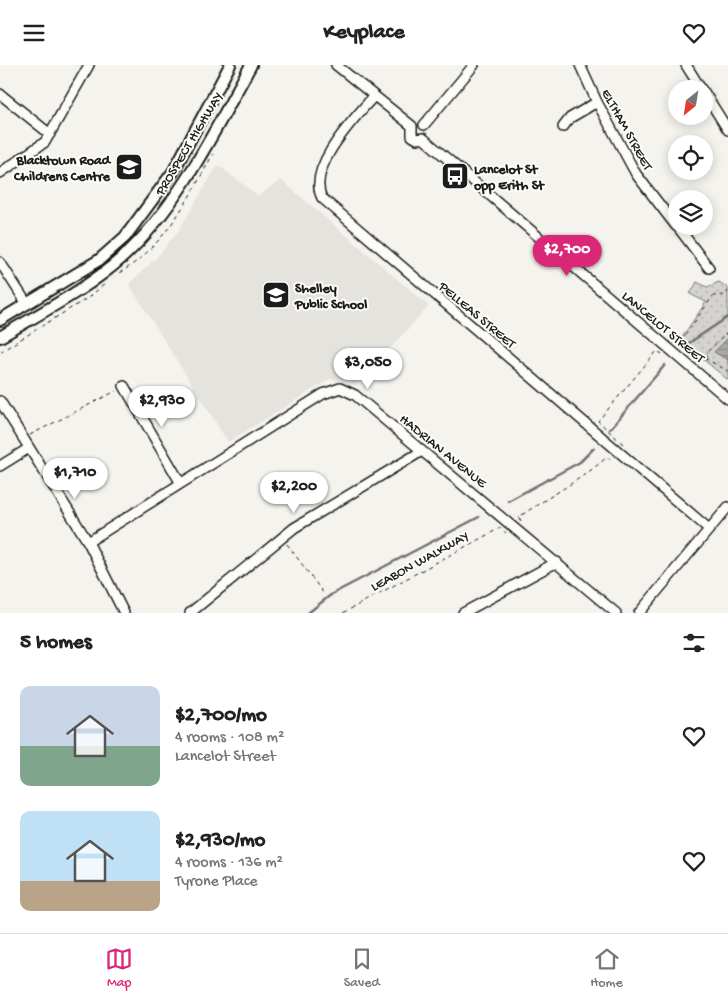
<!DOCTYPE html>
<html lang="en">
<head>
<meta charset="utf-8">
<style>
  body { margin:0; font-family:"Gochi Hand",sans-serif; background:#f6f6f6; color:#222; height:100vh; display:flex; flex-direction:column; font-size:19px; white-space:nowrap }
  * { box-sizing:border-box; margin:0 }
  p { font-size:16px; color:#767676 }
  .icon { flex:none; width:28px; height:28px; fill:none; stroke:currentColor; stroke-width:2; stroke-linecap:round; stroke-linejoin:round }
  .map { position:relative; height:548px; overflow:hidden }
  .drawer { display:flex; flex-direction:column; background:#fff; flex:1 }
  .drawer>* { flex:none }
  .needle { width:32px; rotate:210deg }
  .fabs { position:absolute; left:668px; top:15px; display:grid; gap:10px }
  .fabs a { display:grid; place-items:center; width:45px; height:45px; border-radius:50%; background:#fff; box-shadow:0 2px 12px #0003; font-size:25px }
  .price { position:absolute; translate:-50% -42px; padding:0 11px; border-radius:18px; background:#fff; color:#222; font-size:16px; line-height:32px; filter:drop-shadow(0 1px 2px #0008) }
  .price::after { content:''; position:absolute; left:50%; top:30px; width:15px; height:11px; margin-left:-8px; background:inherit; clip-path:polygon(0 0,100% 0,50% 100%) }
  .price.active { background:#db2777; color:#fff }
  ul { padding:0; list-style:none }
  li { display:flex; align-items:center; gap:15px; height:125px; padding:0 20px }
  li span { display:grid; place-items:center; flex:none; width:140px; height:100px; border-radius:10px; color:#555 }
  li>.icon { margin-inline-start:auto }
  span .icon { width:60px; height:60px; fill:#fffc; stroke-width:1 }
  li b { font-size:21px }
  h2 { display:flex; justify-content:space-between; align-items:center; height:60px; padding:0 20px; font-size:21px }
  header { display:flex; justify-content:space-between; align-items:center; height:65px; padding:0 20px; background:#fff; font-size:22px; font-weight:700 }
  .dock { display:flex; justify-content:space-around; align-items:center; height:70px; border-top:1px solid #e0e0e0; background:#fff; font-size:14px; color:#767676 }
  .dock a { display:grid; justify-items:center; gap:2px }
  .dock .active { color:#db2777 }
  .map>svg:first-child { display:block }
  .built { fill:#e4e3de }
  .park { fill:url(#park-dots); stroke:#787876 }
  .water { fill:url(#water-rules); stroke:#72716f }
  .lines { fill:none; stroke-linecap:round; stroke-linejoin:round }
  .stream { stroke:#72716f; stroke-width:2.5 }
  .minor-casing { stroke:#1c1c1c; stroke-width:12 }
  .major-casing { stroke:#1c1c1c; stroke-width:14 }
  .path { stroke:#1c1c1c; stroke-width:1; stroke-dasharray:4 4; stroke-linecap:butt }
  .minor { stroke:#fdfcf7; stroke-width:9 }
  .major { stroke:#fdfcf7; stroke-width:10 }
  .labels { text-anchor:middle; stroke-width:4; stroke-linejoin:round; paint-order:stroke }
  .street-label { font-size:14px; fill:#1c1c1c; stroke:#fdfcf7 }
  .poi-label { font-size:14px; font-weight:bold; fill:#1c1c1c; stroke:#fdfcf7; text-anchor:start }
</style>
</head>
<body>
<header><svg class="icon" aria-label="menu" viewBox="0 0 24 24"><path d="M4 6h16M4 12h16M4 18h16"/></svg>Keyplace<svg class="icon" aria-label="heart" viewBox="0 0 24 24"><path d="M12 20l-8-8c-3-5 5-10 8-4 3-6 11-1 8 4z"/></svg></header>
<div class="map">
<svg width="728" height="548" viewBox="0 0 728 548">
  <defs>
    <pattern id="park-dots" width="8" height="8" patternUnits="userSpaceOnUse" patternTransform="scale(1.25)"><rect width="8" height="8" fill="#d4d3cf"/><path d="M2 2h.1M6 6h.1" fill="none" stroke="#b5b5b1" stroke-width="1.8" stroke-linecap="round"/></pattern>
    <pattern id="water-rules" width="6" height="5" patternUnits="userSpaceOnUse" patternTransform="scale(1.25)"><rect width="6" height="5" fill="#abaaa6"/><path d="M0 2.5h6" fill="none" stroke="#8a8a86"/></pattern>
  </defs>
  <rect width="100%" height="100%" fill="#f4f3ee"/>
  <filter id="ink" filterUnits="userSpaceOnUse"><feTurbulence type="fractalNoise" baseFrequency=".02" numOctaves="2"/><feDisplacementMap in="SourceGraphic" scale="10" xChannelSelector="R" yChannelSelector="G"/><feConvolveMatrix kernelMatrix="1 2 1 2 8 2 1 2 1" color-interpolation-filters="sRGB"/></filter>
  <g filter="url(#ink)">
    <path class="built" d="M218,100L258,131L281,115L429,241L356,320L330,314L228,377L129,219L157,192L179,165Z"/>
    <path class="park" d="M697,217L707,222L719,217L728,223V315L680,275L706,237L690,229Z"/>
    <path class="water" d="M728,273V295L714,287Z"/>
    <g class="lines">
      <path class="stream" d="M689,278L728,252
        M610,364L665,300
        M508,436L580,397L594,383
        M308,548L332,529L479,452"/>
      <g class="minor-casing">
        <path id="minor" d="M336,0L412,61
          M580,0L597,37L636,109L676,161
          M686,0L701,24
          M704,27L728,65
          M0,29L50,69
          M373,32C354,54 306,103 322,133L709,464
          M424,60L474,0
          M412,61V71L417,74L423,73
          M563,62L570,53L597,37
          M423,73L728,334
          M0,108L45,77L89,0
          M677,161L709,203
          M0,197L27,239
          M124,321L180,417
          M0,336L88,477L124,548
          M0,401L29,383
          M88,477L323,329L340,323L355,330L616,548
          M190,548L294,463L422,386
          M463,548L557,497
          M639,548L728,442"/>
      </g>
      <g class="major-casing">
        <path id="major" d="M0,255L99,195L125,172L173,107L230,0
          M0,272C42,247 88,224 124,191C178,142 216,63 251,0"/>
      </g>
      <path class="path" d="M119,208C164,183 189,133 213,89
        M674,277L676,274L680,277L713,231L725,230L728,226
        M681,277L699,296L706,294L728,306
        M0,287L89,232L106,218
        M706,294L707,287L728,267
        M30,370L116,326
        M623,379L598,356L657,286L662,289
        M521,456L519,452C549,431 580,416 607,392L611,395L613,392
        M287,479L324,529
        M343,548L500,463L506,468"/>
      <use href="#minor" class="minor"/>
      <use href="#major" class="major"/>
    </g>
  </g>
  <defs>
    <g id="school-square" transform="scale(1.4375)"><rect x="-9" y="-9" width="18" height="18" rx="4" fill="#1c1c1c" stroke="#fdfcf7"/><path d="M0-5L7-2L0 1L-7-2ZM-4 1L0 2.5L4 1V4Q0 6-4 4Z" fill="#fff"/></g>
    <g id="bus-square" transform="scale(1.4375)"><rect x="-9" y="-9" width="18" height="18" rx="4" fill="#1c1c1c" stroke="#fdfcf7"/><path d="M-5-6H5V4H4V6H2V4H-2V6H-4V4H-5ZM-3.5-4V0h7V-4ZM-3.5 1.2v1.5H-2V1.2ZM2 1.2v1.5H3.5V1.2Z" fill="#fff"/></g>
  </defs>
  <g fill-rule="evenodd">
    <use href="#school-square" x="129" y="102"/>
    <use href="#bus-square" x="455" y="111"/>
    <use href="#school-square" x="276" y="230"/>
  </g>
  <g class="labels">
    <g class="street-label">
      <text transform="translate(628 64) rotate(61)" y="5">ELTHAM STREET</text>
      <text transform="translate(188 78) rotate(-59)" y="5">PROSPECT HIGHWAY</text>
      <text transform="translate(478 249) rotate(40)" y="5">PELLEAS STREET</text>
      <text transform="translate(664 261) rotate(40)" y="5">LANCELOT STREET</text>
      <text transform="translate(444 385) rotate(39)" y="5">HADRIAN AVENUE</text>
      <text transform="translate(419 495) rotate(-29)" y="5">LEABON WALKWAY</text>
    </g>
    <g class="poi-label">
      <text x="110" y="99" text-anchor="end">Blacktown Road<tspan x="110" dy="16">Childrens Centre</tspan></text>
      <text x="474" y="108">Lancelot St<tspan x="474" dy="16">opp Erith St</tspan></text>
      <text x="295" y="227">Shelley<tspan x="295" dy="16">Public School</tspan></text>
    </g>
  </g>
</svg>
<div class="fabs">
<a><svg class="needle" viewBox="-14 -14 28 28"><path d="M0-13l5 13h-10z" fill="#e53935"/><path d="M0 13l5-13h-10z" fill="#767676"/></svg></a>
<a><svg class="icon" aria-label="locate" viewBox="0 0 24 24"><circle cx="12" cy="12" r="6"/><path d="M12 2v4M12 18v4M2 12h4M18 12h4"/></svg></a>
<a><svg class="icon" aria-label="layers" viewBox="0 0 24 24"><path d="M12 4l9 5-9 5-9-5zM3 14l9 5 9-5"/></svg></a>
</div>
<b class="price active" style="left:567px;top:212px">$2,700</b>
<b class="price" style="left:368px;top:325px">$3,050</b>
<b class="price" style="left:162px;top:363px">$2,930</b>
<b class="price" style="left:75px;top:435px">$1,710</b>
<b class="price" style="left:294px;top:449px">$2,200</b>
</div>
<section class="drawer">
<h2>5 homes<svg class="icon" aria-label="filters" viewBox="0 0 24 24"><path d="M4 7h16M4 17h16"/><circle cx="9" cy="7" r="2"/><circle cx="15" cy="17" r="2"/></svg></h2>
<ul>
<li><span style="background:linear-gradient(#c9d6e8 60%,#7fa58c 0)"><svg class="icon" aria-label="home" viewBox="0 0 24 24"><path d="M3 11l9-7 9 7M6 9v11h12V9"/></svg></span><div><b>$2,700/mo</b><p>4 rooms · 108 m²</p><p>Lancelot Street</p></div><svg class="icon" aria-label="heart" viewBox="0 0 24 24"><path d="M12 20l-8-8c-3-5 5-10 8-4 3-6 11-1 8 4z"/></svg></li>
<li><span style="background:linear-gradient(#bfe0f5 70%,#b9a48a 0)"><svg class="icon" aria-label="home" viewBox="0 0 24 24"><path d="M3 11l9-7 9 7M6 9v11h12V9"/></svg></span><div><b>$2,930/mo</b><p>4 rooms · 136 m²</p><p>Tyrone Place</p></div><svg class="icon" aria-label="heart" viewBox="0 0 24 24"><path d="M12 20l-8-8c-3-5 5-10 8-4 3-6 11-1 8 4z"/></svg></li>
</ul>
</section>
<nav class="dock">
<a class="active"><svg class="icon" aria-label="map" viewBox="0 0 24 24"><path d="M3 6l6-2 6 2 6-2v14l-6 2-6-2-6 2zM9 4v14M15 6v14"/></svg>Map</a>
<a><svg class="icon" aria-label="saved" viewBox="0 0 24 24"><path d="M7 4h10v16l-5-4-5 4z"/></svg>Saved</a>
<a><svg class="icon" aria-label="home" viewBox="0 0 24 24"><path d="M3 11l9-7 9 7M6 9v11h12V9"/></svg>Home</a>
</nav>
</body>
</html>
